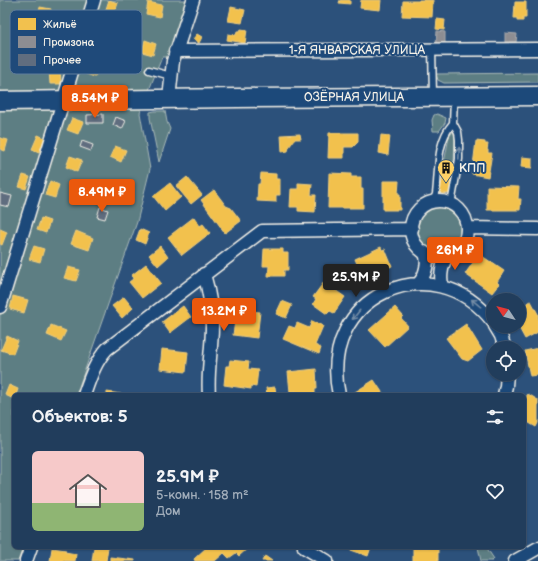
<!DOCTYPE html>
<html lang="ru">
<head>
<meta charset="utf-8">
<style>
  body { margin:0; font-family:"Balsamiq Sans",sans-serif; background:#294462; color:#f1f3f6; height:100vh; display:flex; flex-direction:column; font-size:15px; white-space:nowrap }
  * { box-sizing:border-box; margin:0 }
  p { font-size:13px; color:#a2aebb }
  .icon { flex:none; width:22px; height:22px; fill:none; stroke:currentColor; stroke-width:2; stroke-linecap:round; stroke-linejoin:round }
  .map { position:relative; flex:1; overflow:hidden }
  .side { position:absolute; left:12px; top:393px; width:514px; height:156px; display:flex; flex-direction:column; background:#213d5c; border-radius:6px; box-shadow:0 1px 3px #0004,0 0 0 1px #3e5672 }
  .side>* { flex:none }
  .needle { width:26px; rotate:306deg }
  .fabs { position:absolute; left:486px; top:293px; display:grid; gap:8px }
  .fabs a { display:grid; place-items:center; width:40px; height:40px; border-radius:50%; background:#213d5c; box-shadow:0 1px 3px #0004,0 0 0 1px #3e5672; font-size:20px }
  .price { position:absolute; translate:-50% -34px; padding:0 9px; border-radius:4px; background:#ea580c; color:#fff; font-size:13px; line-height:26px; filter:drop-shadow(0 1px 2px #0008) }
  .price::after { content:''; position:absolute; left:50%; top:24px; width:12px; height:9px; margin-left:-6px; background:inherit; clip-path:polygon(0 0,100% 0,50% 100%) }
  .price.active { background:#222; color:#fff }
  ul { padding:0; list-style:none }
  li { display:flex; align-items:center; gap:12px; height:100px; padding:0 20px }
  li span { display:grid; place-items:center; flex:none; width:112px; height:80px; border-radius:6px; color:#555 }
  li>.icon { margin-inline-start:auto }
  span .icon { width:48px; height:48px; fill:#fffc; stroke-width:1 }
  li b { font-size:17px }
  h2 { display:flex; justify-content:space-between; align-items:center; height:48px; padding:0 20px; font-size:17px }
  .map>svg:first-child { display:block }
  .green { fill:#5d7e83; stroke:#a8b8b6 }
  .homes { fill:#f2c14e; stroke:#f3cf7c }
  .industry { fill:#8d8d92; stroke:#acabac }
  .building { fill:#606d7f; stroke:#f4f1e8 }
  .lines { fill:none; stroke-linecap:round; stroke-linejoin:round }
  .lane-casing { stroke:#f4f1e8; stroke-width:9 }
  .street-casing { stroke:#f4f1e8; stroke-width:15 }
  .secondary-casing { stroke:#f4f1e8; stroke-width:21 }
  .lane { stroke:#1f4a7a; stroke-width:6 }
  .street { stroke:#1f4a7a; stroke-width:12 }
  .secondary { stroke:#1f4a7a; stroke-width:18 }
  .oneway { stroke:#748da6 }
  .labels { text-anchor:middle; stroke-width:4; stroke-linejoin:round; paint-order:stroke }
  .street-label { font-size:12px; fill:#f4f1e8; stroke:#1f4a7a }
  .poi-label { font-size:12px; font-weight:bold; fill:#f4f1e8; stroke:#1f4a7a; text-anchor:start }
  .key { fill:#1f4a7a; stroke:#5f7c9b; stroke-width:1 }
  .key-label { font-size:11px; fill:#f4f1e8 }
</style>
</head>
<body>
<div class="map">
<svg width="538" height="561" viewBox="0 0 538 561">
  <rect width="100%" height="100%" fill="#2c517b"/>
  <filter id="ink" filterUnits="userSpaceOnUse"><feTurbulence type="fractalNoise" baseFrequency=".025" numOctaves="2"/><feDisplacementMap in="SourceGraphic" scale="8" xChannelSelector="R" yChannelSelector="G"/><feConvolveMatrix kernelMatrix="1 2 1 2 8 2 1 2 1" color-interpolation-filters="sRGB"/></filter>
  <g filter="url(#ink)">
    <path class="green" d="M0,0H187L167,57H162L140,113L150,169L137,222L76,395H14V547H23L18,561H0Z
      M538,73V82L444,83L438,80L436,74Z
      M155,111H165L167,122L170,129L159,162L150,118V112Z
      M437,114L446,118L445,123L439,131H433L432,120L434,115Z
      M453,131L455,136L454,163H444L449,137Z
      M417 229a22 22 0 1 1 44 0a22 22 0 1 1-44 0Z
      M478,547H486L494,559L492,561H481Z"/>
    <path class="homes" d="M109,0L118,3L113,18L104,15Z
      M340,0H350V4L339,3Z
      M361,0H381L380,10L360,8Z
      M419,0H433L432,17L402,16L403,1H419Z
      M148,2L162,5L160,17L146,14Z
      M515,2H526V18H523V21H517V18H514Z
      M40,7L51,9L49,21L38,19Z
      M231,7L245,10L242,23L228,21Z
      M437,19L445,20L444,30L436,29Z
      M241,29L247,30L245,43L227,40L228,34L236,35L237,31H240Z
      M197,34L202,37L199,43L193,39Z
      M145,40L156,44L153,55L142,52Z
      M92,56L102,59L95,77L86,74Z
      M49,70H60L61,84H50Z
      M72,118L83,122L78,134L67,130Z
      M329,133H358V142L353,147H344V158H328Z
      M300,134L301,139H295L289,147L288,151L282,152L281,135Z
      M38,135L45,138L39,152L32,149Z
      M381,135L390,136L388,155L379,153Z
      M0,138L8,140L5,151L0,149Z
      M476,141L485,142V144H488L487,150H488V153H492L488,177L472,174Z
      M115,146L126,150L121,162L110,157Z
      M70,156L82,160L77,172L66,167Z
      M522,157L532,158V168L521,167Z
      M261,173L276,174V179H280V195H276V202L257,201L258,184H260Z
      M329,173L351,174V177H361V189H363V208H328Z
      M443,174L452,175L450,194L440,193Z
      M23,175L30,177L26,189L19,187Z
      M187,177L202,195L191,204L176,186Z
      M50,181L59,185L55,198L45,195Z
      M383,181H399L398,194H400V210H383Z
      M170,183L181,197L165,211L153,196Z
      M298,183L312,184L311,195H316L315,212L298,211V207H290L291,189H298Z
      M487,186L519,187L518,199H521L520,210H487Z
      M214,190L226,206L231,208L241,221L225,233L201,200Z
      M194,217L200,226L203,224L210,233L182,255L168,237Z
      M41,218L50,221L46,233L37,230Z
      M0,229L7,232L2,245L0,244Z
      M140,229L149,233L145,244L136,240Z
      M76,231L93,238L89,250L71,244Z
      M34,246L44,249L40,262L29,259Z
      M160,246L168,257L158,266L149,255Z
      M381,247L382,250L385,249L392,266L383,270L384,273L364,281L355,259Z
      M264,249H283V253H288V270H284V276H268L269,266H263Z
      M479,254L504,271L497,282L499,284L492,293L465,274Z
      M146,264L161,283L142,298L129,282L133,279L132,275Z
      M68,267L80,270L76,281L64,278Z
      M324,282L345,297L334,313L330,311L327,314L313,304L316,299L313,297Z
      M13,296L28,300L24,313L10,309Z
      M124,297L133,308L122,318L112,306Z
      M282,301L292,305L286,318L276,314Z
      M531,301L538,314V332L525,339L518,326H519V306L521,304L522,306Z
      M183,306L191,317L170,333L162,322Z
      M237,307L250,308V311L260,312L257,338L233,335Z
      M395,307L403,316L401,318L408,326L385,347L369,330Z
      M312,321L323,326L315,345L321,348L319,354L283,339L289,326L295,328L297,323L309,328Z
      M466,324L482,350L468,361L462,359L446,338Z
      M51,325L66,331L61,341L47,335Z
      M7,336L18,341L13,354L1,350Z
      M538,348V375L530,376L525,351Z
      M162,349L188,352L186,372L160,369Z
      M230,360L249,362L248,369L258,370L256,387L251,386V389L224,385L226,366H229Z
      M316,369L317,388H315V394L296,395V391L290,392L288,372Z
      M374,380L384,395H357L355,392Z
      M9,385L18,389L16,395H14V399L5,395Z
      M275,387L276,395H267L266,388Z
      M107,392L121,394V395H107Z
      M528,394L538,400V423L536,427L524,420V400Z
      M94,547H108L106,561H92Z
      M207,547H249L239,556L236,553L229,558L224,553L215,561H195L194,559Z
      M348,547H371L368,556L348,549Z
      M413,547H438V561H413Z
      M52,548L66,550L65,552L76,554L75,561H50Z
      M265,556L272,561H262Z
      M110,557L135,560V561H110Z"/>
    <path class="industry" d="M437,31L445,32V44H436Z
      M505,33L517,34L516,42H505Z"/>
    <path class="building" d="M103,114V123H87V115Z
      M116,117L126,121L122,129L113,125Z
      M82,141L93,145L91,151L80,147Z
      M0,193L12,196L9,207L0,205Z
      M100,207L108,210L105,219L97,217Z"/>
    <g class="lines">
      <g class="lane-casing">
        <path id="lane" d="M432,49L433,95
          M149,70L171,76
          M433,202L436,194C439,170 436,142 453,123
          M453,205L452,199L459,159V140L458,132L453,123L454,98"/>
      </g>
      <g class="street-casing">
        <path id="street" d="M175,51L538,49
          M169,99L173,61L193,0
          M411 229a28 28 0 1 1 56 0a28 28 0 1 1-56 0Z
          M467,228L538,229
          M204,274C209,291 212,309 212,326C212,350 207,371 209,395
          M418,284C425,277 430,261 424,252
          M443,287C439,278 442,263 448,255
          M0,307L94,0
          M495,326L501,336L505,348
          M84,395C90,378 95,362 107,349L262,231L412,229
          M339,395C317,297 432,243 493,322
          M504,395L506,386L507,374
          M304,547L327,561
          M26,561L31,547
          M515,561L538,548"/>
      </g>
      <g class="secondary-casing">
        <path id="secondary" d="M0,101L237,98L538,96"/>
      </g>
      <use href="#lane" class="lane"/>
      <use href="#street" class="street"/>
      <use href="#secondary" class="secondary"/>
    </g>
    <defs><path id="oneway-shaft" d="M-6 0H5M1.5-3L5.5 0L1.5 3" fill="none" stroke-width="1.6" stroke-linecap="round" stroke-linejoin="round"/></defs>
    <g class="oneway">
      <use href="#oneway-shaft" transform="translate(459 153) rotate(-88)"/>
      <use href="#oneway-shaft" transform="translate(476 303) rotate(-141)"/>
      <use href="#oneway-shaft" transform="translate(356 315) rotate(129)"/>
    </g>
  </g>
  <defs>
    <g id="building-pin" transform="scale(0.9)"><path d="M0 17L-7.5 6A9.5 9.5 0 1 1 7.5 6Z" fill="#ffd166" stroke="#1f4a7a"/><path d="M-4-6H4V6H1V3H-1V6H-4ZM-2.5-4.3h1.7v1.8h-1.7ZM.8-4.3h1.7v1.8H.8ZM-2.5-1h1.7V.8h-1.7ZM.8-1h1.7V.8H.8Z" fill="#111"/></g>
  </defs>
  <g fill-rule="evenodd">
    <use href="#building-pin" x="446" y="168"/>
  </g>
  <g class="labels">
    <g class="street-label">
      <text x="357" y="54">1-Я ЯНВАРСКАЯ УЛИЦА</text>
      <text x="354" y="101">ОЗЁРНАЯ УЛИЦА</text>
    </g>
    <g class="poi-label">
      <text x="459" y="172">КПП</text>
    </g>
  </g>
  <rect x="10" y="10" width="132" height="64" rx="6" class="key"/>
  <rect x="18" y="18" width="18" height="12" fill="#f2c14e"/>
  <rect x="18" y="36" width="18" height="12" fill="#8d8d92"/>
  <rect x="18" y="54" width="18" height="12" fill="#606d7f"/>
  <g class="key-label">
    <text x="43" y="28">Жильё</text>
    <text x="43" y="46">Промзона</text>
    <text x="43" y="64">Прочее</text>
  </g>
</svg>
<div class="fabs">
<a><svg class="needle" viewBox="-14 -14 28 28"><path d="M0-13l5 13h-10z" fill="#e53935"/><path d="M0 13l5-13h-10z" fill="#a2aebb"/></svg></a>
<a><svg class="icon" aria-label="locate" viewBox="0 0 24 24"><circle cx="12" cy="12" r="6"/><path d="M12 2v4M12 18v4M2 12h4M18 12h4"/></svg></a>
</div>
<b class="price" style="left:95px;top:119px">8.54M ₽</b>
<b class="price" style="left:102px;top:213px">8.49M ₽</b>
<b class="price" style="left:455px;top:271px">26M ₽</b>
<b class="price active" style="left:356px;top:298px">25.9M ₽</b>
<b class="price" style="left:224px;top:332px">13.2M ₽</b>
<section class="side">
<h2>Объектов: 5<svg class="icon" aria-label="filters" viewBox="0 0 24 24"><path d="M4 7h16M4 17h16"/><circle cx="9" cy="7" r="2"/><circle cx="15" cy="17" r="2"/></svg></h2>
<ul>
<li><span style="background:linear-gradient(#f6c9c9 65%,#8fb573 0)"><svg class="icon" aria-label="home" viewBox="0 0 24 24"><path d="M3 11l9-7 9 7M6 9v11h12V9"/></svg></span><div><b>25.9M ₽</b><p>5-комн. · 158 m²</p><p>Дом</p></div><svg class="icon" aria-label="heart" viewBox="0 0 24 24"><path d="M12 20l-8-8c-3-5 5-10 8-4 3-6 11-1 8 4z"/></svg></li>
</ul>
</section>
</div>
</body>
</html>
